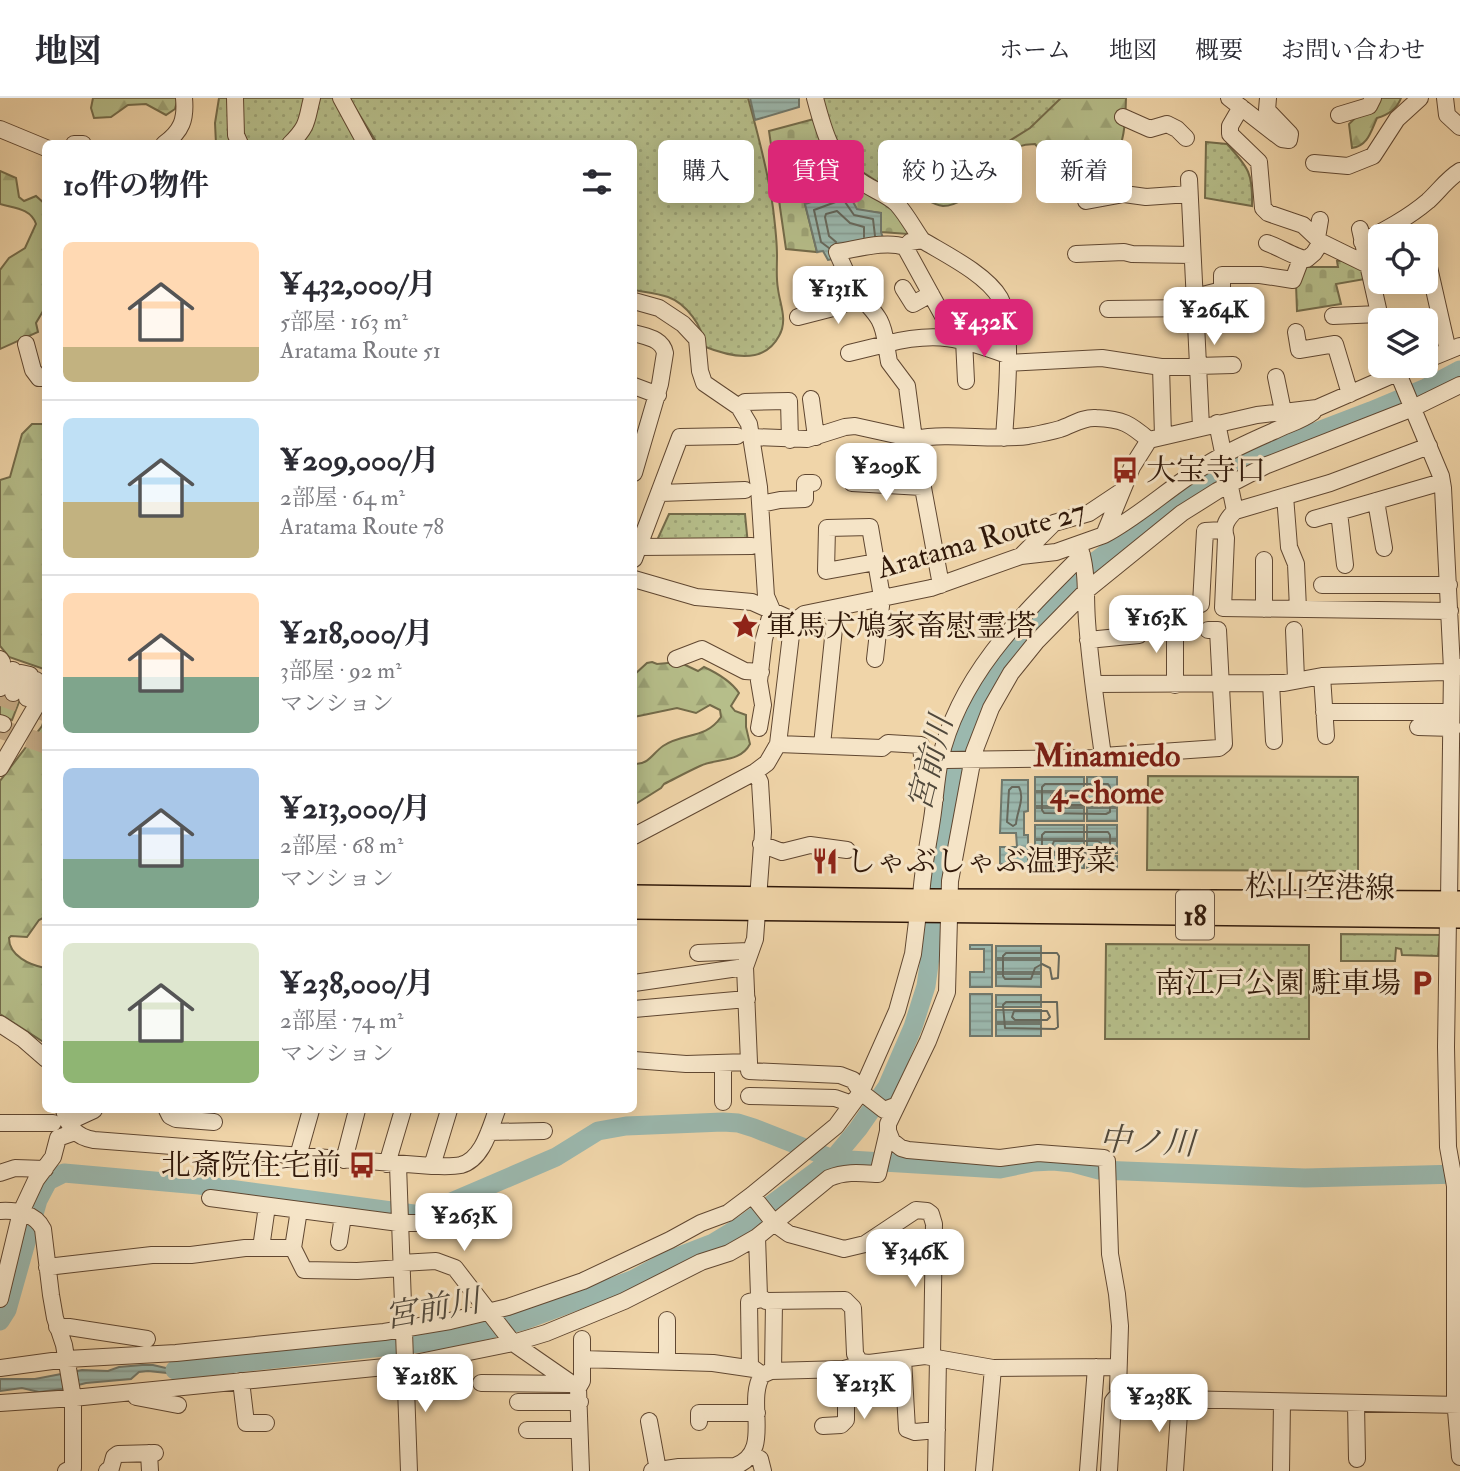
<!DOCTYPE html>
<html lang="ja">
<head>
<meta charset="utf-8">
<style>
  body { margin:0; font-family:"IM FELL Double Pica","Noto Serif JP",serif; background:#f2f2f3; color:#2b2b33; height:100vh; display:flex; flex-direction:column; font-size:26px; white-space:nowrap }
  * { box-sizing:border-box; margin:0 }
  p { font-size:23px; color:#7c7c81 }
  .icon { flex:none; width:38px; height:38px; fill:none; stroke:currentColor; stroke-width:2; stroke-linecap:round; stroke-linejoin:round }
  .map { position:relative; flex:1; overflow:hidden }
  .details { position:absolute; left:42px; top:42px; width:595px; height:973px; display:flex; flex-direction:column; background:#fff; border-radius:10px; box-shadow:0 4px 18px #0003 }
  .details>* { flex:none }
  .top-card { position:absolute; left:658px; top:42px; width:665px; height:63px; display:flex; gap:14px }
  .tools { position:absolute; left:1368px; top:126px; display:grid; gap:14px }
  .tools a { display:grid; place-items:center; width:70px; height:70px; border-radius:10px; background:#fff; box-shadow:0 4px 18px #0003; font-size:35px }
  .price { position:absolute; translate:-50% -60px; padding:0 16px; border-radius:14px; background:#fff; color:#222; font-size:23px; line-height:46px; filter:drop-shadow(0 2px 4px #0008) }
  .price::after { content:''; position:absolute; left:50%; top:42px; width:21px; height:16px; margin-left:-10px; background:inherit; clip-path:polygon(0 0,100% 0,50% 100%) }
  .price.current { background:#db2777; color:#fff }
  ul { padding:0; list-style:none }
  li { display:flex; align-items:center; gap:21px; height:175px; padding:0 21px }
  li+li { border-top:2px solid #e1e1e2 }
  li span { display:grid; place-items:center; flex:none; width:196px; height:140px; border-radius:10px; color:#555 }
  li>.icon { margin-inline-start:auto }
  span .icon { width:84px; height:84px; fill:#fffc; stroke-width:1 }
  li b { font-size:30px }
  h2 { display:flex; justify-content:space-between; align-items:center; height:84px; padding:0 21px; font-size:30px }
  .pill { padding:0 24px; border-radius:10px; background:#fff; box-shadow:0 4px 18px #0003; font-size:24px; line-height:63px }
  .pill.current { background:#db2777; color:#fff }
  header { display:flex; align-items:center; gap:42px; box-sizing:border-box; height:98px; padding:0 35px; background:#fff; border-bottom:2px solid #e1e1e2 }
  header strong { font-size:33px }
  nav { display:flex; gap:38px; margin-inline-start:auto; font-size:24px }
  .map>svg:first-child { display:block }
  .forest { fill:url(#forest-firs); stroke:#736b4a; stroke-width:2 }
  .cemetery { fill:url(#cemetery-stones); stroke:#736b4a; stroke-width:2 }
  .park { fill:url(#park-dots); stroke:#736b4a; stroke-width:2 }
  .water { fill:url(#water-rules); stroke:#70786c; stroke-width:2 }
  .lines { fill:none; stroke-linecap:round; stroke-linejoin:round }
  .shore { stroke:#66685c; stroke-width:2 }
  .river { stroke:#9bb8ae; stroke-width:19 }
  .major-tunnel { stroke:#caaf89; stroke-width:19; stroke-dasharray:19 10; stroke-linecap:butt }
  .minor-casing { stroke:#604731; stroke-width:18 }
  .major-casing { stroke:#301809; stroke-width:22 }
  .minor { stroke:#f5e4c7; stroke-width:16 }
  .major { stroke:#f0d5a9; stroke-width:19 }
  .labels { text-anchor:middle; stroke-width:6; stroke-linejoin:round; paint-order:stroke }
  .shield { fill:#f5e4c7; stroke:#6b5542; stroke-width:2 }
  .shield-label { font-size:28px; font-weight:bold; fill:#301809 }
  .poi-label { font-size:30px; fill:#301809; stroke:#f5e4c7; text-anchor:start }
  .street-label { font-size:30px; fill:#301809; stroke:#f5e4c7 }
  .neighbourhood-label { font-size:32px; font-weight:bold; fill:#7a1f14; stroke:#f5e4c7 }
  .water-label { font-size:32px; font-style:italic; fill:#50483b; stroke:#f5e4c7 }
</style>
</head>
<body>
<header>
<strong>地図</strong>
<nav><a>ホーム</a><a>地図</a><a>概要</a><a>お問い合わせ</a></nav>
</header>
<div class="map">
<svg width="1460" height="1373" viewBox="0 0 1460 1373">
  <defs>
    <pattern id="forest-firs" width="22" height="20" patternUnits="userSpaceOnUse" patternTransform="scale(1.75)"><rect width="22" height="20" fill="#b6be8a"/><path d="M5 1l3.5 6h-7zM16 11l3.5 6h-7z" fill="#9da376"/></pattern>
    <pattern id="cemetery-stones" width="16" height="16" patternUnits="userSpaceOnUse" patternTransform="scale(1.75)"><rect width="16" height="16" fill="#b6be8a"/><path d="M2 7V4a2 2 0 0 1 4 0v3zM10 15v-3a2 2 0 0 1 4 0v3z" fill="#9da376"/></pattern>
    <pattern id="park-dots" width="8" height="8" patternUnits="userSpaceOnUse" patternTransform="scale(1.75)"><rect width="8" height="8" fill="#b6be8a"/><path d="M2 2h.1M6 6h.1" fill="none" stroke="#9da376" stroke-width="1.8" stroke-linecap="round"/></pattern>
    <pattern id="water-rules" width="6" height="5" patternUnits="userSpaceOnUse" patternTransform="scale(1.75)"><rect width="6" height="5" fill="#9bb8ae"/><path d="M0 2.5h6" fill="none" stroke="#869d94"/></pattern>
  </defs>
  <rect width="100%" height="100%" fill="#f0d5a9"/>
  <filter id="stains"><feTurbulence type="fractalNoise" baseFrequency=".00286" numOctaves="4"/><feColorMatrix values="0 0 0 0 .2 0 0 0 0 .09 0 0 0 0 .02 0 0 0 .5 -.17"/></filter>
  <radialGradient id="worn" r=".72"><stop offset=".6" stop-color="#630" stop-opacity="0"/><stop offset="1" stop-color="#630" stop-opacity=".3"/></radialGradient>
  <path class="forest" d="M93,0H178L175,11L166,17L146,6L128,7L111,19L94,20L91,10Z
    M819,0H1126C1125,37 1124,79 1074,72C1065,70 1055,67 1046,66L1043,55L1035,46C1020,46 1001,53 991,66C986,72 984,79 980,86C973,96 957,108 943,108C934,107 922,99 913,95L901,99L861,73Z
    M1376,0H1401C1397,11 1388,17 1377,20C1371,33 1368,48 1352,50L1349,26Z
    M0,73L16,80L19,99L24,103L36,98L45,106L46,208L36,225L38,234L0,251V172L9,160L25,150L36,126C31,110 13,110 0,106Z
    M32,326H45V574L44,571L9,559L0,548V382L10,379L22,336Z
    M652,564L657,566L679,564L698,573L704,569C717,575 731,583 739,595L731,608L735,613L746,617V629L750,646C740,665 717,660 700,668C687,674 676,680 664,686L661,690L634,707V670L636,666C649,666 653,655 663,648C684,634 705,642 721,619L720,612L710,607L696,615L677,610L634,619V577L647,565Z
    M45,619V819L39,822L27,839L11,838L9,840C9,858 30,867 45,870V945L0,916V683L42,628Z"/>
  <path class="cemetery" d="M814,21L823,47L883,101L908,129V136L881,134V115L805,106L817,154L786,151L769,33Z
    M1351,162L1363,168L1365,181L1336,186L1341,206L1297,213L1296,186L1302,169H1338L1337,163Z
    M0,587L23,594L12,622L0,618Z"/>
  <path class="park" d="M219,0H334L361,45L216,46L215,25Z
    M349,0H748C758,36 768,73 773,110C775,126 777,142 777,158C777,169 776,180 778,191C780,207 788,222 779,238C763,268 728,258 703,248C705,229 685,205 668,199C657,195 644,194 634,192V46L377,45Z
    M819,0H1061L1030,30L990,55L950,67L912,95L901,99L861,73L833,44Z
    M1206,44L1227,46C1249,70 1253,76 1252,108L1205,100Z
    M669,416H745L748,447L654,449Z
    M1148,678L1358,679V773L1147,772Z
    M1341,836L1440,837L1438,858L1402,857L1401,851L1396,850L1395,863H1341Z
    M1106,846L1309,847V941H1105Z"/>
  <path class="water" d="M750,0H799V9L755,22Z
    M847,93L857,111L881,115V134L887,152L828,162L823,153L817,154L805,106Z
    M1035,679H1084V693H1035Z
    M1087,679H1117V693H1087Z
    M1002,682H1028V713L1024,714V737H1028V766H1000V749H1017L1016,735H1000Z
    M1035,694L1084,695V708H1035Z
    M1087,695H1117V709L1087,708Z
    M1035,710H1084V723H1035Z
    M1087,710H1117V723H1087Z
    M1035,727H1084V741H1035Z
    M1087,727H1117V741H1087Z
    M1035,742H1084V755H1035Z
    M1087,742L1117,743V755H1087Z
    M1035,757H1084V770H1035Z
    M1087,757L1117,758V771L1087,770Z
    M970,847H992V889H970V874H984V851H970Z
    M996,848H1041V860H996Z
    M996,862H1041V874H996Z
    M996,876H1041V889L996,888Z
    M970,896H992V938H970Z
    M996,897H1041V909H996Z
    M996,912H1041V924H996Z
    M996,926H1041V938H996Z
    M142,1267H153L170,1271L196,1267L199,1270L167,1275L148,1273L139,1274L131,1281L86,1285L63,1291L39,1294L22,1290L0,1293V1281H35L82,1272L108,1273L119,1269Z"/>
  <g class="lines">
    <path class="shore" d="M836,144L829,138L825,119L826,116L837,113L850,125L864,129V139
      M829,150L821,144L814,112L841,102L845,104L854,117L873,121L875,138
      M1045,686H1108L1110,689V714L1106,716L1044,715L1042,712V689Z
      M1012,689H1019C1025,701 1017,713 1016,726L1013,728L1007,724L1009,692Z
      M1054,695H1099L1101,697V705L1098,707H1054L1051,704V698Z
      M1045,734H1108L1110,737V761L1106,763H1044L1042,760V737Z
      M1054,743H1098L1101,745V752L1098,755L1054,754L1051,751Z
      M1006,855H1057L1059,858L1058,880L1052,881L1050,870L1042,866L1035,870L1031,881H1005L1003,878V858Z
      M1006,904H1057L1058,929L1055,931L1005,930L1003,907Z
      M1014,913H1047L1050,919L1047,922H1015L1012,919Z"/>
    <path class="river" d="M0,1223L7,1212L38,1102L48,1083L64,1075L199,1087L421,1117L556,1059L598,1033L626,1028L723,1024L738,1025L754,1030L833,1061L1000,1071L1033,1064L1053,1063L1073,1065L1099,1072L1305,1080L1460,1076
      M175,1272L446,1242L522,1223L632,1182L669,1162L713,1145L746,1125L833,1061L858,1031L887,989L913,929L926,888L934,831L935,785L958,651L966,624L976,604L1017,542L1043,512L1093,465L1167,409L1212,380L1255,357L1371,313L1426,290L1460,272"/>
    <path class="major-tunnel" d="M0,598L46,614
      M0,631L46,646"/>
    <g class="minor-casing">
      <path id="minor" d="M235,0L236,37L240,46
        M341,0L366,46
        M815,0C823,30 830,59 856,80C869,91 886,95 897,106C907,117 914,131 922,142
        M1229,0L1282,41L1289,42L1290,36L1267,12L1268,0
        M1445,0L1447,17L1460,29
        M1241,9L1230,28V36L1259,64L1263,110L1268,115L1303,127L1321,144L1366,166
        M1339,17L1369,8L1373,0
        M1123,19L1150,31L1167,26L1177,31L1186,40
        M0,31L46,50
        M74,46H83
        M164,46C182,33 186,21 184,0
        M290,46C309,27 306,23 312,0
        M1314,65L1348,68L1373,58L1397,21L1420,0
        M1189,81L1201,329
        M1086,103L1124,96L1146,99L1189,96
        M1360,131L1381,224
        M1317,140L1320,122
        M1362,144C1385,132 1408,120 1428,103C1439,93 1447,81 1460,73
        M1267,145C1279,149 1298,161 1307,161L1314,155L1321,144
        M905,149L910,144L922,142C945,156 986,176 1000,200C1014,226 1006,308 1004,340
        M1076,156L1124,154L1132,156L1192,157
        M1426,156L1448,253
        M903,190L913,206L931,196
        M1195,199L1222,192V177H1260L1293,182L1301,161
        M634,203L659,210L683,226L697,241L700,273L704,285L739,309L749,326L759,389L766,498L772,512L764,541L759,583L763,607L759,630
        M1108,211L1195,210
        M1333,218L1379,216
        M798,219L837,209L861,198
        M1196,221H1223
        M1296,234L1299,252L1335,246L1350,296
        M634,235C646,239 662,240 665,255L660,286L634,375
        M964,242L966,283
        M26,246L33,272L39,280H46
        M849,255L886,246C882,216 873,215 857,194C849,182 843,168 837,154C857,151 886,142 905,149L944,220L945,239
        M1426,262L1460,248
        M1008,265L1102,260L1161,269L1233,267
        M1395,268L1441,378L1443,390L1452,571L1449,803
        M1161,269L1163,338
        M1276,279L1283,313
        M1460,287L1413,310L1267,367L1217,393L1182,415L1087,492L1036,544L1011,575L991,610L974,654L950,783L947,894L928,943L888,1026V1033L892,1043L901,1050L908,1052L1000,1060L1038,1055L1104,1060L1107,1063L1110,1156L1117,1196L1120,1228L1118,1291L1128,1300L1460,1307
        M634,288L658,297
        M811,301L816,339
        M739,309L745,304L789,303L790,342
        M1217,325L1235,413
        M752,339L807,341L845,329L855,328L914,341L907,288L889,264L886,246C936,233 961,240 1007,257
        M1429,348L1330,385L1235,413C1227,421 1222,428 1226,440L1223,510L1450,513
        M858,364L918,369
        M852,385L922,389
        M660,395L745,392
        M1285,398L1289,449L1296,466L1298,511
        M1376,403L1384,450
        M761,406L780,402L805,401V385H813
        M1339,414L1345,467
        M1314,421L1442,384
        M1104,437C1140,418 1171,388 1206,367C1228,353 1251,343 1274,333C1288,326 1301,323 1313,314
        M639,449L752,448
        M1021,458L1054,425L1089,415L1122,393
        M634,461L680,339L737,338
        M1264,462V511
        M634,481L696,499L752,504L795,523
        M941,487L914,341C952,334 990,343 1028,338C1039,336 1050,334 1060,331C1072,327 1083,319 1096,320C1123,321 1130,326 1149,342
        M1322,487H1449
        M1201,506L1205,433L1223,432
        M1175,528V587
        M1294,532L1296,581
        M1088,542L1139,537
        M0,561L2,564L0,584
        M676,561L702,551L745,573L761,574
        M875,561L882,499L870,429L827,430L826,473L876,464
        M1322,578L1326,638
        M1271,585L1274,643
        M1094,586L1284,585L1322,578L1445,574L1460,569
        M0,590L13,572V595L21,575L30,577L27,600L36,582L40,596L39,603L0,670
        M1324,614H1451
        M0,625L3,626
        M1418,629L1453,630
        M778,646L882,650L888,645L921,647L922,659L945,662L1093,660L1103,658C1097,613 1090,568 1087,523C1085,497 1088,472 1079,448
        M822,647L836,511
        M1103,658L1219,650L1224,646L1218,532H1208
        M922,659L926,689L935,701
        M634,738L755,674L767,665L778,646L791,537L795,523L804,516L931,490L1021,458L1056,454L1104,437L1132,369L1149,342L1257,317L1317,310L1413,268
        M761,746L782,754L810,747L847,752
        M921,801C922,774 928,748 932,721C935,702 936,681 940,662C959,577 1023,516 1082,457
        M1448,820L1446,949L1448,1049L1455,1088V1301L1460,1359
        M698,855L749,853
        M634,885L745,869
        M634,911L747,901
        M0,926L23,941L46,961
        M634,962L686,966L749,964V973L840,977L853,982L861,994L884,1012L895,1008
        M749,964L745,869L755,841L763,734L760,684L755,674
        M723,965V1004
        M749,998L835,1000L852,1006
        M64,1012C68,1029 76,1039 94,1042L432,1068C441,1068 452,1069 461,1067C483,1061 490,1030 497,1012
        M167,1012L170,1018L176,1021L214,1024
        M68,1024L94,1012
        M0,1025H53
        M489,1034L544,1033
        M298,1058L311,1012
        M344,1062L357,1012
        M387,1066L403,1012
        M398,1067L409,1373
        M432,1068L449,1012
        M0,1075L15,1070L45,1071
        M752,1097L775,1126L789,1136L844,1151L865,1146L916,1112L927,1113L931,1116L934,1126L932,1258
        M210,1100L399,1125H421L429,1123
        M0,1113C16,1112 35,1115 43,1131L51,1197L55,1220L64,1247L73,1300V1370L66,1373
        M757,1139L759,1198L766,1203L845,1202L853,1210L855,1256L860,1264L869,1265L925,1258L993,1270L1118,1269
        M339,1144L343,1118
        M261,1150L267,1108
        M293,1150L299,1112
        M401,1165L436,1163L455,1170L513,1245L578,1290
        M47,1169L152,1157H191L245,1150H293L304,1172L357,1173L401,1170
        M0,1201L21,1114L36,1082L53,1059L58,1040L75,1034
        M667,1222V1263
        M57,1229H69L147,1241
        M582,1261V1241
        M903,1261L907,1331L915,1334L937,1332
        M0,1270L67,1261L176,1255L384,1234L450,1223L508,1209L583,1183L670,1142L701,1125L728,1115L752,1097L836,1028L861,994L897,913L913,856L918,815
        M750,1270L749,1204L761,1201
        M773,1273L774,1204
        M241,1283L246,1325H266
        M481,1285L569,1286
        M136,1299L178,1307
        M518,1304H580
        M0,1305L73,1300L405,1267L513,1245L546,1235L624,1203L701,1164L729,1155L757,1139L829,1080C846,1073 861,1075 878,1076L888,1033
        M1356,1306L1357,1361
        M649,1323L658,1372
        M699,1324V1315H757
        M823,1328L841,1327L846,1322V1271
        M527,1332H579
        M149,1355L150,1373
        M752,1357L760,1361L763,1373
        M107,1373L111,1370L114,1359L118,1356L155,1355
        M581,1373L578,1290L582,1283V1261L713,1265L754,1271L762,1277
        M652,1373L679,1369L735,1368C774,1354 745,1305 762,1277L771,1273L844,1271L855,1268L860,1264
        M936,1373L938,1260
        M984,1373L993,1270
        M1088,1373L1096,1269
        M1109,1373L1113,1303L1120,1295
        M1175,1373L1180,1301
        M1281,1373L1282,1304"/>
    </g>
    <g class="major-casing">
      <path id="major" d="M634,797L921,801L1460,803
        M634,811L1460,820"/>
    </g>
    <use href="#minor" class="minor"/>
    <use href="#major" class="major"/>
  </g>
  <defs>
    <g id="bus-bare" transform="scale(2.1)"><path d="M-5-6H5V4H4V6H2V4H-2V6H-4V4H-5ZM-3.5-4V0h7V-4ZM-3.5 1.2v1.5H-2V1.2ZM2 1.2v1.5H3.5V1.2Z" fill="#8f2418" stroke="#f5e4c7" stroke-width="2.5" paint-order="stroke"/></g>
    <g id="sight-bare" transform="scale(2.1)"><path d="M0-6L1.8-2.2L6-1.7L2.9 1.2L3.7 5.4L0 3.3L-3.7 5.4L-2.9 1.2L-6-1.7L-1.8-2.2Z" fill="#8f2418" stroke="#f5e4c7" stroke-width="2.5" paint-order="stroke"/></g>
    <g id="restaurant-bare" transform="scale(2.1)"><path d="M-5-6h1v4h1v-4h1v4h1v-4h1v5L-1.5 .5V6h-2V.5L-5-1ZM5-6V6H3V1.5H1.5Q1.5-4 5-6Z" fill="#8f2418" stroke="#f5e4c7" stroke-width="2.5" paint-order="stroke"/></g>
    <g id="parking-bare" transform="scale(2.1)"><path d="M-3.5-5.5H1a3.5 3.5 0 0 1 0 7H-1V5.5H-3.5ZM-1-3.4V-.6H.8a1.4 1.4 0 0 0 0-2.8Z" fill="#8f2418" stroke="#f5e4c7" stroke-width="2.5" paint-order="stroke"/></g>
  </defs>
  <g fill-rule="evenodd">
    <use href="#bus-bare" x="1125" y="372"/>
    <use href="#sight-bare" x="745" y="528"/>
    <use href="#restaurant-bare" x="825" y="763"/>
    <use href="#parking-bare" x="1422" y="885"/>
    <use href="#bus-bare" x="362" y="1067"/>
  </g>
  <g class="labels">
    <rect class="shield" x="1176" y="792.5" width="38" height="49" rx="5"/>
    <g class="shield-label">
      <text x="1195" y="827">18</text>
    </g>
    <g class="poi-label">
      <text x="1146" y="382">大宝寺口</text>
      <text x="766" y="538">軍馬犬鳩家畜慰霊塔</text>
      <text x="846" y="773">しゃぶしゃぶ温野菜</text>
      <text x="1401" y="895" text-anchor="end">南江戸公園 駐車場</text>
      <text x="341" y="1077" text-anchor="end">北斎院住宅前</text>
    </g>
    <g class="street-label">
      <text transform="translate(981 441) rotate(-16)" y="10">Aratama Route 27</text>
      <text transform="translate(1320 789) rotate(1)" y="10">松山空港線</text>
    </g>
    <g class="neighbourhood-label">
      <text x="1107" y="668">Minamiedo<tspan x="1107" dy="37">4-chome</tspan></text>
    </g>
    <g class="water-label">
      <text transform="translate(930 665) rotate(-76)" y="11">宮前川</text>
      <text transform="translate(1147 1043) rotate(3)" y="11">中ノ川</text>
      <text transform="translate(432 1210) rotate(-10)" y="11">宮前川</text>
    </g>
  </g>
  <rect width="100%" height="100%" filter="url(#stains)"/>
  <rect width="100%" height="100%" fill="url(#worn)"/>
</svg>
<div class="tools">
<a><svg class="icon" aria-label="locate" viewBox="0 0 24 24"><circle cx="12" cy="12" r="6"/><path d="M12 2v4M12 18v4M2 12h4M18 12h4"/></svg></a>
<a><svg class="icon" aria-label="layers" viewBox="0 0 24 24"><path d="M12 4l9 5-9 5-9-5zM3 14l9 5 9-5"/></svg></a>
</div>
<b class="price" style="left:838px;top:228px">¥131K</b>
<b class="price" style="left:1214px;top:249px">¥264K</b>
<b class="price current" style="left:984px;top:261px">¥432K</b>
<b class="price" style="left:886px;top:405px">¥209K</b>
<b class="price" style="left:1156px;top:557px">¥163K</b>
<b class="price" style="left:464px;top:1155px">¥263K</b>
<b class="price" style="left:915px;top:1191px">¥346K</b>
<b class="price" style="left:425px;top:1316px">¥218K</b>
<b class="price" style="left:864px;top:1323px">¥213K</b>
<b class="price" style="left:1159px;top:1336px">¥238K</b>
<div class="top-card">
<a class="pill">購入</a>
<a class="pill current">賃貸</a>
<a class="pill">絞り込み</a>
<a class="pill">新着</a>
</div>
<section class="details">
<h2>10件の物件<svg class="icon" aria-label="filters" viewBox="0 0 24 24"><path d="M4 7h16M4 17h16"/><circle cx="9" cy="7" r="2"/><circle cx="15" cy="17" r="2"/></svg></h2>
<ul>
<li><span style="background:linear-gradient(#ffd9b3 75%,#c2b280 0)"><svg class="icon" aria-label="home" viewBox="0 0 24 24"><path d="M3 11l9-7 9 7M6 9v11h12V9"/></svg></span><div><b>¥432,000/月</b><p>5部屋 · 163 m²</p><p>Aratama Route 51</p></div></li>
<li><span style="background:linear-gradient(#bfe0f5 60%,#c2b280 0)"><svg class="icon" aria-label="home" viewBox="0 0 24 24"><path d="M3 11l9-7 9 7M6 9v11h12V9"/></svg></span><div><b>¥209,000/月</b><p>2部屋 · 64 m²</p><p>Aratama Route 78</p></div></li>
<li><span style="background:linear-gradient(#ffd9b3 60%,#7fa58c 0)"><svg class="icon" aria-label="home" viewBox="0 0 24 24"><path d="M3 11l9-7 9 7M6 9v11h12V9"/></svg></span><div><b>¥218,000/月</b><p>3部屋 · 92 m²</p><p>マンション</p></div></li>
<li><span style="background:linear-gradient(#a9c7e8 65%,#7fa58c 0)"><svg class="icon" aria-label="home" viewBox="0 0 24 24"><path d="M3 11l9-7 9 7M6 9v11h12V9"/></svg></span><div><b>¥213,000/月</b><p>2部屋 · 68 m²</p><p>マンション</p></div></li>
<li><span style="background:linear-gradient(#dfe7d0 70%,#8fb573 0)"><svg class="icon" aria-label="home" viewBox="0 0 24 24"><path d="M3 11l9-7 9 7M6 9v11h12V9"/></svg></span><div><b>¥238,000/月</b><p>2部屋 · 74 m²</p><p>マンション</p></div></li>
</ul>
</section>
</div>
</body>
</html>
